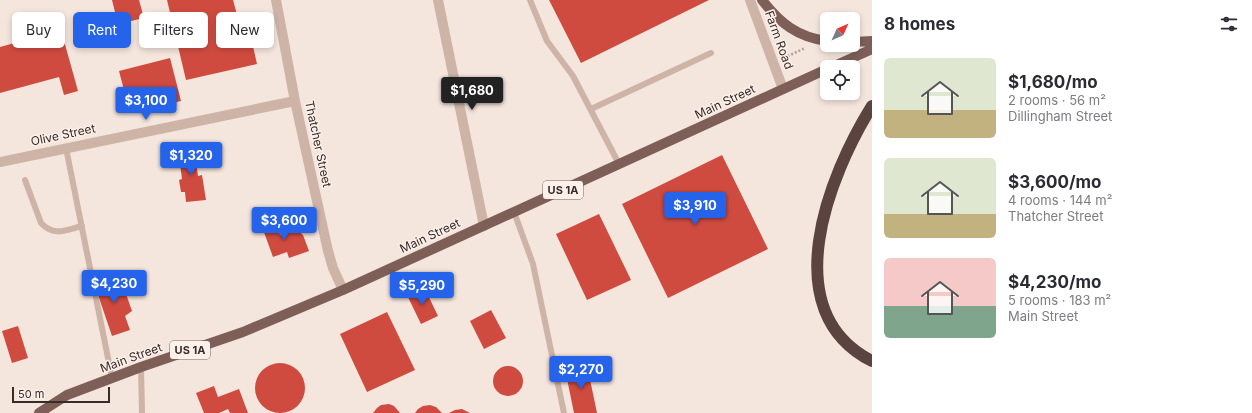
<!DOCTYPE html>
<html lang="en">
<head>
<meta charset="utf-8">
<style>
  body { margin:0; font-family:Inter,sans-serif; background:#f2f2f3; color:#2b2b33; height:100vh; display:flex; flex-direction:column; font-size:15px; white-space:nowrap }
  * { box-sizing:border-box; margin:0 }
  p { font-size:13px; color:#7c7c81 }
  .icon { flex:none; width:22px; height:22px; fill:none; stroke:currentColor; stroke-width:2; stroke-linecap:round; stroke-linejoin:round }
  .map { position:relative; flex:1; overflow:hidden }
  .details { display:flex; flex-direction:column; background:#fff; width:380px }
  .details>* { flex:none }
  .hud { position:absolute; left:12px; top:12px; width:380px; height:36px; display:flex; gap:8px }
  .needle { width:26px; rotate:45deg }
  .controls { position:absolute; left:820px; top:12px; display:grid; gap:8px }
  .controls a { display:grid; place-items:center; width:40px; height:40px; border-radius:6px; background:#fff; box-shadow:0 2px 6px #0003; font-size:20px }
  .scale { position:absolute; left:12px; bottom:10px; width:98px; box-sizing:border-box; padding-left:4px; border:2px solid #3a2b28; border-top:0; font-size:11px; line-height:14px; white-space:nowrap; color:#3a2b28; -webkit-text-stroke:3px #fbf0ea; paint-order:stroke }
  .price { position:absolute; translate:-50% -34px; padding:0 9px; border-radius:4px; background:#2563eb; color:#fff; font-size:13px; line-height:26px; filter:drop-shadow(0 1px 2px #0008) }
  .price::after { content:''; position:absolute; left:50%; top:24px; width:12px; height:9px; margin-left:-6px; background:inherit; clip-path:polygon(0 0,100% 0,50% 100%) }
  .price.on { background:#222; color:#fff }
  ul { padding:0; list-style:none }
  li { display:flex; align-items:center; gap:12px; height:100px; padding:0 12px }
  li span { display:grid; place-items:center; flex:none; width:112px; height:80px; border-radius:6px; color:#555 }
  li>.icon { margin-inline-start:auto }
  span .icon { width:48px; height:48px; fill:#fffc; stroke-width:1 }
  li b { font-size:17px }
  h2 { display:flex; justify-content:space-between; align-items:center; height:48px; padding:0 12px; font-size:17px }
  .chip { padding:0 14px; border-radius:6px; background:#fff; box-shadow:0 2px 6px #0003; font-size:14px; line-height:36px }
  .chip.on { background:#2563eb; color:#fff }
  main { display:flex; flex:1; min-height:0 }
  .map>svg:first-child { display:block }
  .building { fill:#d04b3f }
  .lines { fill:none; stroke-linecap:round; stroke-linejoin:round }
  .path { stroke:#ba9c91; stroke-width:2.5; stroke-dasharray:2 2; stroke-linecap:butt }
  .service { stroke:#ceb3a7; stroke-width:6 }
  .minor { stroke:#ceb3a7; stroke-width:10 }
  .tertiary { stroke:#ceb3a7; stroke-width:10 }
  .primary { stroke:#7d5f58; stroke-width:10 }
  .motorway { stroke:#5b433f; stroke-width:12 }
  .labels { text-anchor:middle; stroke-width:3; stroke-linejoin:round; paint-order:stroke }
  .shield { fill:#fbf0ea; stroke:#746662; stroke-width:1 }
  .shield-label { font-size:11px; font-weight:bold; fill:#3a2b28 }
  .street-label { font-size:12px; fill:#3a2b28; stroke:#fbf0ea }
</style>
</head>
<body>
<main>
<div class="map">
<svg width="872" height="413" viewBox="0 0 872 413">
  <rect width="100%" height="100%" fill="#f4e5dd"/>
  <path class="building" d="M112,0H139L144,18L118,24Z
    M167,0H233L239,22L247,20L257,64L186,80Z
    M549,0H709L581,63Z
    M61,30L78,91L64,95L59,77L0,93V47Z
    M170,58L181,101L130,113L119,71Z
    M194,147L198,176L202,175L206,200L186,202L185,192H181L179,180L182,179L178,149Z
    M722,155L768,249L668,298L622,204Z
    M599,214L631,280L587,300L556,234Z
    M268,219L276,221L280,235L297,230L303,235L309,251L289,258L287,252L273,257L261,224Z
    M119,274L132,311L125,316L130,330L112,336L94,283Z
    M424,287L438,316L421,324L407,295Z
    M491,310L506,338L484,349L470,321Z
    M387,312L415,370L367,392L340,334Z
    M18,326L28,358L12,363L2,331Z
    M255 388a25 25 0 1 1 50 0a25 25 0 1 1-50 0Z
    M587,365L597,413H574L565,369Z
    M493 381a15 15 0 1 1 30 0a15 15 0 1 1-30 0Z
    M214,386L218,397L239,389L248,413H230L228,409L219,413H204L196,393Z
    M389,404L394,406L400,413H373L377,408L381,405Z
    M430,405L436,407L442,413H415L418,409L423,406Z
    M462,409L470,413H449L455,410Z"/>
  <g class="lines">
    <path class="path" d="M784,58L805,48"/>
    <path class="service" d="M530,0L547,41L573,76L619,164
      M591,109L711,53
      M66,148L112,378
      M25,180L41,223C54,237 66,230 82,226
      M514,212L533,264L564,413
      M141,367L142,413"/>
    <path class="minor" d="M276,0L295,101L328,251L333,268L343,290
      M438,0L484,226
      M0,162L295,101"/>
    <path class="tertiary" d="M750,0L783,89"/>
    <path class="primary" d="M762,0C780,23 797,37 827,41
      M853,42L872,41
      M832,67L872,49
      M39,413L67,395L141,367L243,332L343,290L827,69"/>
    <path class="motorway" d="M872,106C829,175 774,311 872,361"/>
  </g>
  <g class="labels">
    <g class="shield">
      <rect x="543" y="181" width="40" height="18" rx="3"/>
      <rect x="170" y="341" width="40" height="18" rx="3"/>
    </g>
    <g class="shield-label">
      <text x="563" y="194">US 1A</text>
      <text x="190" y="354">US 1A</text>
    </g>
    <g class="street-label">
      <text transform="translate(779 40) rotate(70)" y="4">Farm Road</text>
      <text transform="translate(725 102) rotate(-25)" y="4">Main Street</text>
      <text transform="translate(63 135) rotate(-12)" y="4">Olive Street</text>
      <text transform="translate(318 144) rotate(78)" y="4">Thatcher Street</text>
      <text transform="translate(430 236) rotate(-25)" y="4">Main Street</text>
      <text transform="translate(131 358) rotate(-20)" y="4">Main Street</text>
    </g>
  </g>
</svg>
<div class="controls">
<a><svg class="needle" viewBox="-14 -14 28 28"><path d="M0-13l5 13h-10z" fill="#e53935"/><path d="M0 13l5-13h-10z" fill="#7c7c81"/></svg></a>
<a><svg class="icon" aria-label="locate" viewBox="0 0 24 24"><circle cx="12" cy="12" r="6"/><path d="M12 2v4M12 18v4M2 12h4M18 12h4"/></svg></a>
</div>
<div class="scale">50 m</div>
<b class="price on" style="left:472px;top:111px">$1,680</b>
<b class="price" style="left:146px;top:121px">$3,100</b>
<b class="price" style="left:191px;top:176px">$1,320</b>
<b class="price" style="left:695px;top:226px">$3,910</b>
<b class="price" style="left:284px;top:241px">$3,600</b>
<b class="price" style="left:114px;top:304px">$4,230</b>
<b class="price" style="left:422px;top:306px">$5,290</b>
<b class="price" style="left:581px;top:390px">$2,270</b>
<div class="hud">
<a class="chip">Buy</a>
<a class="chip on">Rent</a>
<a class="chip">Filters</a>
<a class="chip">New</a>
</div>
</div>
<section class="details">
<h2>8 homes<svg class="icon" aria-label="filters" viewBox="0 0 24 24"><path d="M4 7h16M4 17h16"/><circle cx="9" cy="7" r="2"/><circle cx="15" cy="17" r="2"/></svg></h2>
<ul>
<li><span style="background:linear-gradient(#dfe7d0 65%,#c2b280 0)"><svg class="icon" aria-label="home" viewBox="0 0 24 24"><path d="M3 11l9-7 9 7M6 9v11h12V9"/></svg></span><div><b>$1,680/mo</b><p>2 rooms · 56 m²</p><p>Dillingham Street</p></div></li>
<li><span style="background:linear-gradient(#dfe7d0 70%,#c2b280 0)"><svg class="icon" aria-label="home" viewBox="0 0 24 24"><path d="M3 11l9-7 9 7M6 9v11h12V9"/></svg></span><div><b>$3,600/mo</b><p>4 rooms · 144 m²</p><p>Thatcher Street</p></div></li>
<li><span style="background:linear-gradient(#f6c9c9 60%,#7fa58c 0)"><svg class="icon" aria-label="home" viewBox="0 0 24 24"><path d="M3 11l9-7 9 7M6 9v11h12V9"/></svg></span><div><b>$4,230/mo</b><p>5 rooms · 183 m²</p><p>Main Street</p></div></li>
</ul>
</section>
</main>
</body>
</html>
